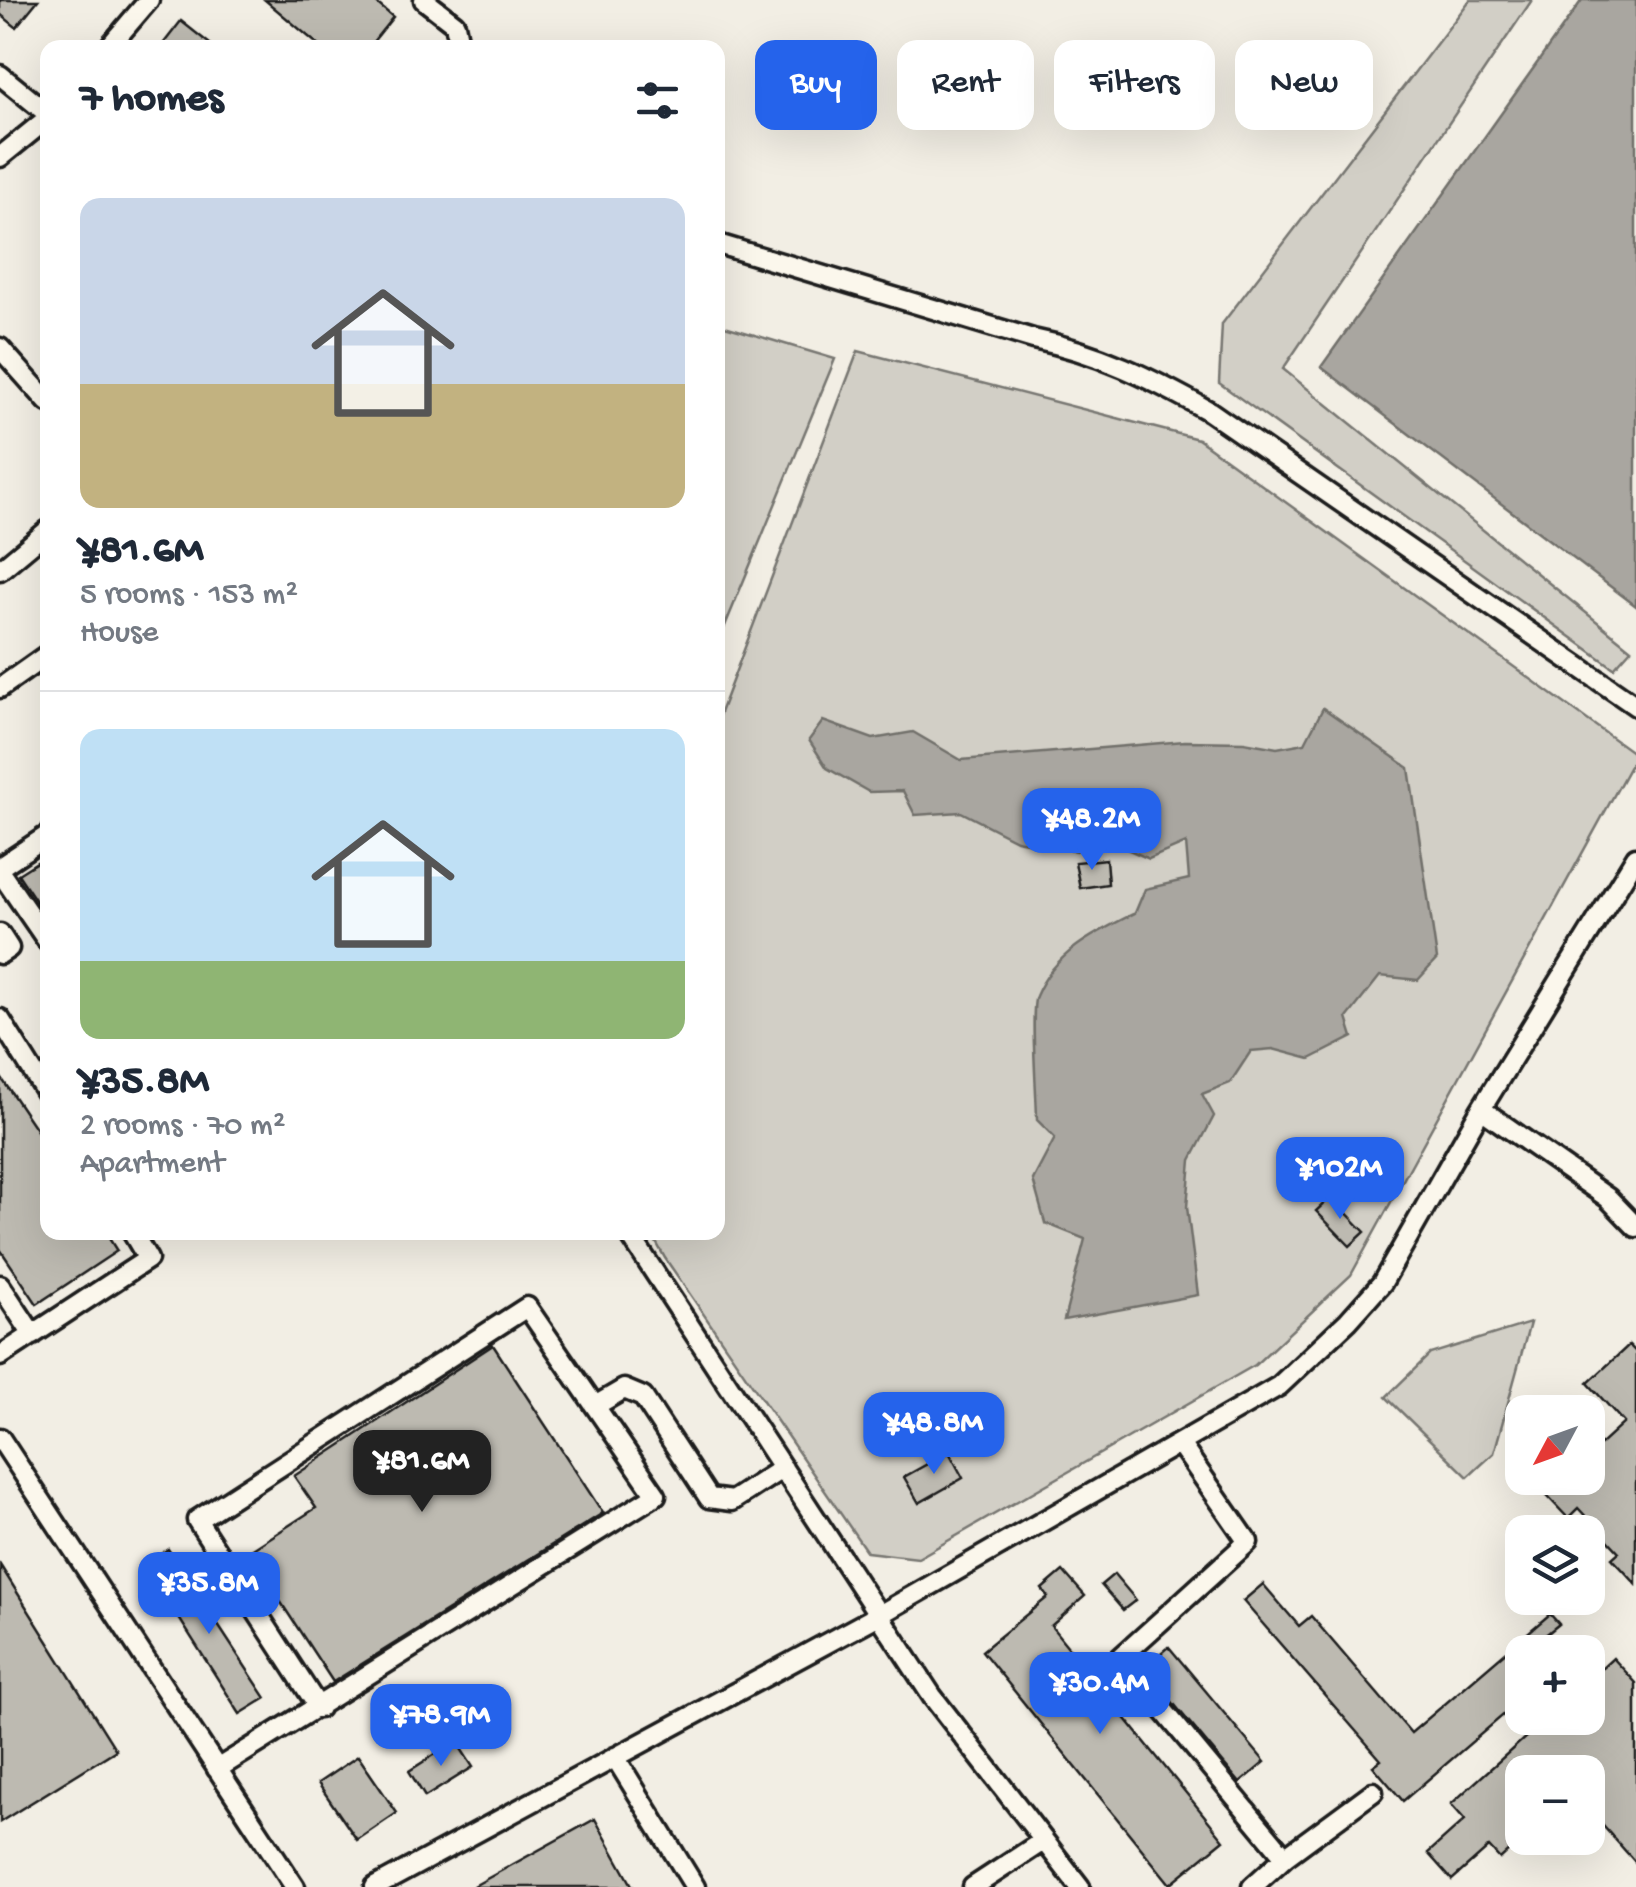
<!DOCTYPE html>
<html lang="en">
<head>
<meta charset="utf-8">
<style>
  body { margin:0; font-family:"Gochi Hand",sans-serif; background:#f2f2f3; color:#1f2937; height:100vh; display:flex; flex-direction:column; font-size:38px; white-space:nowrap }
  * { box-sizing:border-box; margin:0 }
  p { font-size:32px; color:#747a83 }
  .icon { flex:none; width:55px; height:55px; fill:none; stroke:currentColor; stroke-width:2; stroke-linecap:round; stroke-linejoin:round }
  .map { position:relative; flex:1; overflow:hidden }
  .panel { position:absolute; left:40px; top:40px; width:685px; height:1200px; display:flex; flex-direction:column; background:#fff; border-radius:20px; box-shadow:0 10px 40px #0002 }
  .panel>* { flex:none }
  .hud { position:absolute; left:755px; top:40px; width:730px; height:90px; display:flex; gap:20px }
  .needle { width:65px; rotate:229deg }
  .buttons { position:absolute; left:1505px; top:1395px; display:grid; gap:20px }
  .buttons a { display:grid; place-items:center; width:100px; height:100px; border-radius:20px; background:#fff; box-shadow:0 10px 40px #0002; font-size:50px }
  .price { position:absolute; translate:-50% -85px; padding:0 22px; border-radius:20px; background:#2563eb; color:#fff; font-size:32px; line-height:65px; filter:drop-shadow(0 2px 5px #0008) }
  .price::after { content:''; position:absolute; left:50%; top:60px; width:30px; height:22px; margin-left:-15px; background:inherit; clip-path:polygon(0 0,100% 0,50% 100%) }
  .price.selected { background:#222; color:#fff }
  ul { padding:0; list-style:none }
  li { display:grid; align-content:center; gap:20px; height:530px; padding:0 40px }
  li+li { border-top:2px solid #e0e1e3 }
  li span { display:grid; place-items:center; height:310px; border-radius:20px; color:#555 }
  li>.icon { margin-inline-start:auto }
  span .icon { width:180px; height:180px; fill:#fffc; stroke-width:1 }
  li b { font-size:42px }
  h2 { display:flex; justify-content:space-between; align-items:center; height:120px; padding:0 40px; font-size:42px }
  .chip { padding:0 35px; border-radius:20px; background:#fff; box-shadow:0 10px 40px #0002; font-size:35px; line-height:90px }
  .chip.selected { background:#2563eb; color:#fff }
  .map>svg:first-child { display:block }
  .green { fill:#d2cfc6; stroke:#777671; stroke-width:2.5 }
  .water { fill:#a9a6a0; stroke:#716f6b; stroke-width:2.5 }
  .building { fill:#bdbab1; stroke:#1c1c1c; stroke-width:2.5 }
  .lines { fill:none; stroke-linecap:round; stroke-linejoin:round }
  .minor-casing { stroke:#1c1c1c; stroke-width:25 }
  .minor { stroke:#fbf7ec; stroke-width:18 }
</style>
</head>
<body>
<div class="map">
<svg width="1636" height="1887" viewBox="0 0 1636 1887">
  <rect width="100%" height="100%" fill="#f2eee4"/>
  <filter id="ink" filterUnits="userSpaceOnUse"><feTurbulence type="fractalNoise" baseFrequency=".01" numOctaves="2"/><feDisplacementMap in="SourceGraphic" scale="20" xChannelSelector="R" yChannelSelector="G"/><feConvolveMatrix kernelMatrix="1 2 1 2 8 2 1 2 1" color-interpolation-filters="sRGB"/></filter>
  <g filter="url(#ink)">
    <path class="green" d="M1470,0H1532L1283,369L1631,649L1614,668L1219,383L1222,324Z
      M718,324L835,359L718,643Z
      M858,351L1198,439L1636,755L1351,1275L1255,1365L918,1558L867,1552L665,1258L651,1233L718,1232V718Z
      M1530,1323L1494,1453L1468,1477L1386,1397L1430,1354Z"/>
    <path class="water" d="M1582,0H1636V606L1321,367Z
      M1323,708L1409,768L1437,959L1418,980L1380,976L1347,1018L1353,1037L1310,1059L1273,1049L1251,1051L1230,1083L1202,1094L1214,1116L1191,1160L1187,1207L1198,1295L1064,1320L1085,1239L1045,1223L1033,1180L1055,1138L1037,1120C1037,1098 1030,1009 1036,996C1055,952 1095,933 1135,913L1145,889L1189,879L1186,843L1149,859L1100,837L1076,851L1016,840L961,812L915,815L903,791L869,792L827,768L809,740L823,721L873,739L913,732L961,760L1185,741L1244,742L1277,748L1305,743Z"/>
    <path class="building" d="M0,0H38L16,27L0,14Z
      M265,0H373L393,17L368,48H322Z
      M181,21L215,48H160Z
      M48,855V919L18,874Z
      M1106,859L1108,884L1080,888L1075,862Z
      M0,1076L48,1147V1232H105L117,1251L37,1304L0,1249Z
      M1331,1197L1365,1232L1350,1246L1316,1211Z
      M493,1345L603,1513L333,1682L248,1552L316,1508L294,1476Z
      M1629,1345L1636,1352V1584L1612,1558L1619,1552L1578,1508L1568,1518L1530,1478H1588V1431L1600,1445L1624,1423L1588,1383Z
      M949,1452L963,1478L919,1503L904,1477Z
      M168,1549L266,1698L240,1714L163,1593L173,1587L155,1558Z
      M0,1565L116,1750L0,1822Z
      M1063,1571L1085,1596L1051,1626L1224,1840L1170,1884L982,1651L1048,1597L1042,1589Z
      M1114,1574L1136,1600L1123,1610L1101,1585Z
      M1263,1584L1299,1626L1311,1616L1411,1733L1550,1614L1559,1624L1537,1642L1546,1652H1522V1699L1403,1801L1373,1766L1381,1760L1243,1601Z
      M1169,1647L1265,1762L1240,1783L1144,1668Z
      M1613,1658L1636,1683V1863L1588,1809V1772H1522V1839L1500,1859L1489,1847L1452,1880L1428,1853L1465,1820L1451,1804L1547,1718H1588V1681Z
      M456,1741L473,1767L425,1797L409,1771Z
      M358,1756L397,1813L357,1840L318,1783Z
      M595,1819L633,1887H472Z"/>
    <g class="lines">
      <g class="minor-casing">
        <path id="minor" d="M424,0L455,24L460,48
          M108,48L149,0
          M0,75L48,114
          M0,157L48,118
          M718,244L1033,339C1098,352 1152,379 1209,411L1636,706
          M0,348L48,402
          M0,570L48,530
          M0,688L48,654
          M0,867L48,835
          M0,872L48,942
          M0,934L9,948L0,954
          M0,1019L48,1096
          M1481,1109L1608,1198L1636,1227
          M628,1232L932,1696L1080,1887
          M0,1285L33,1335
          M0,1356L148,1259L132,1232
          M595,1406L624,1389L643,1397L709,1498L732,1501L783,1468
          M0,1438L295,1887
          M1180,1444L1248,1542L1120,1658L1285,1857
          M615,1757L695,1887
          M217,1769L656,1495L527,1307L197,1520L319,1708
          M375,1887L879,1615L1279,1386L1348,1321L1382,1283L1481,1109L1636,857
          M973,1887L1043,1841
          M1252,1887L1285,1857L1373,1792"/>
      </g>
      <use href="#minor" class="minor"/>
    </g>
  </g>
</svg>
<div class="buttons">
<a><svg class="needle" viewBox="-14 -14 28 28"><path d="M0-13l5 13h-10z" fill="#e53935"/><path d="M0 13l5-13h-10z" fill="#747a83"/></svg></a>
<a><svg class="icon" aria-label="layers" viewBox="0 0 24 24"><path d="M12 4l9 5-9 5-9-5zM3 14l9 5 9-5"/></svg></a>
<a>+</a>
<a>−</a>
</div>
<b class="price" style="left:1092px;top:873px">¥48.2M</b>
<b class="price" style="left:1340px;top:1222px">¥102M</b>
<b class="price" style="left:934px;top:1477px">¥48.8M</b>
<b class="price selected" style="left:422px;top:1515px">¥81.6M</b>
<b class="price" style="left:209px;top:1637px">¥35.8M</b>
<b class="price" style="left:1100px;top:1737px">¥30.4M</b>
<b class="price" style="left:441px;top:1769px">¥78.9M</b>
<div class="hud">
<a class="chip selected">Buy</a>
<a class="chip">Rent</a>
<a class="chip">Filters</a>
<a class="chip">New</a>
</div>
<section class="panel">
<h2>7 homes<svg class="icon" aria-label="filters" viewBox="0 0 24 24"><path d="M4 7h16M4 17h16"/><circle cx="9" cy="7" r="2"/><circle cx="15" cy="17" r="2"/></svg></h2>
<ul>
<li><span style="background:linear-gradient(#c9d6e8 60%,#c2b280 0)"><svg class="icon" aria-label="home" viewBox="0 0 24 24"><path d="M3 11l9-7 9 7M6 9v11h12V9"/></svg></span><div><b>¥81.6M</b><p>5 rooms · 153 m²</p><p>House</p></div></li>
<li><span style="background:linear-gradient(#bfe0f5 75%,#8fb573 0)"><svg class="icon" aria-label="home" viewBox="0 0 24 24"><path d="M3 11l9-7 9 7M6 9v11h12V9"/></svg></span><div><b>¥35.8M</b><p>2 rooms · 70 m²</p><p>Apartment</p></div></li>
</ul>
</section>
</div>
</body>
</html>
